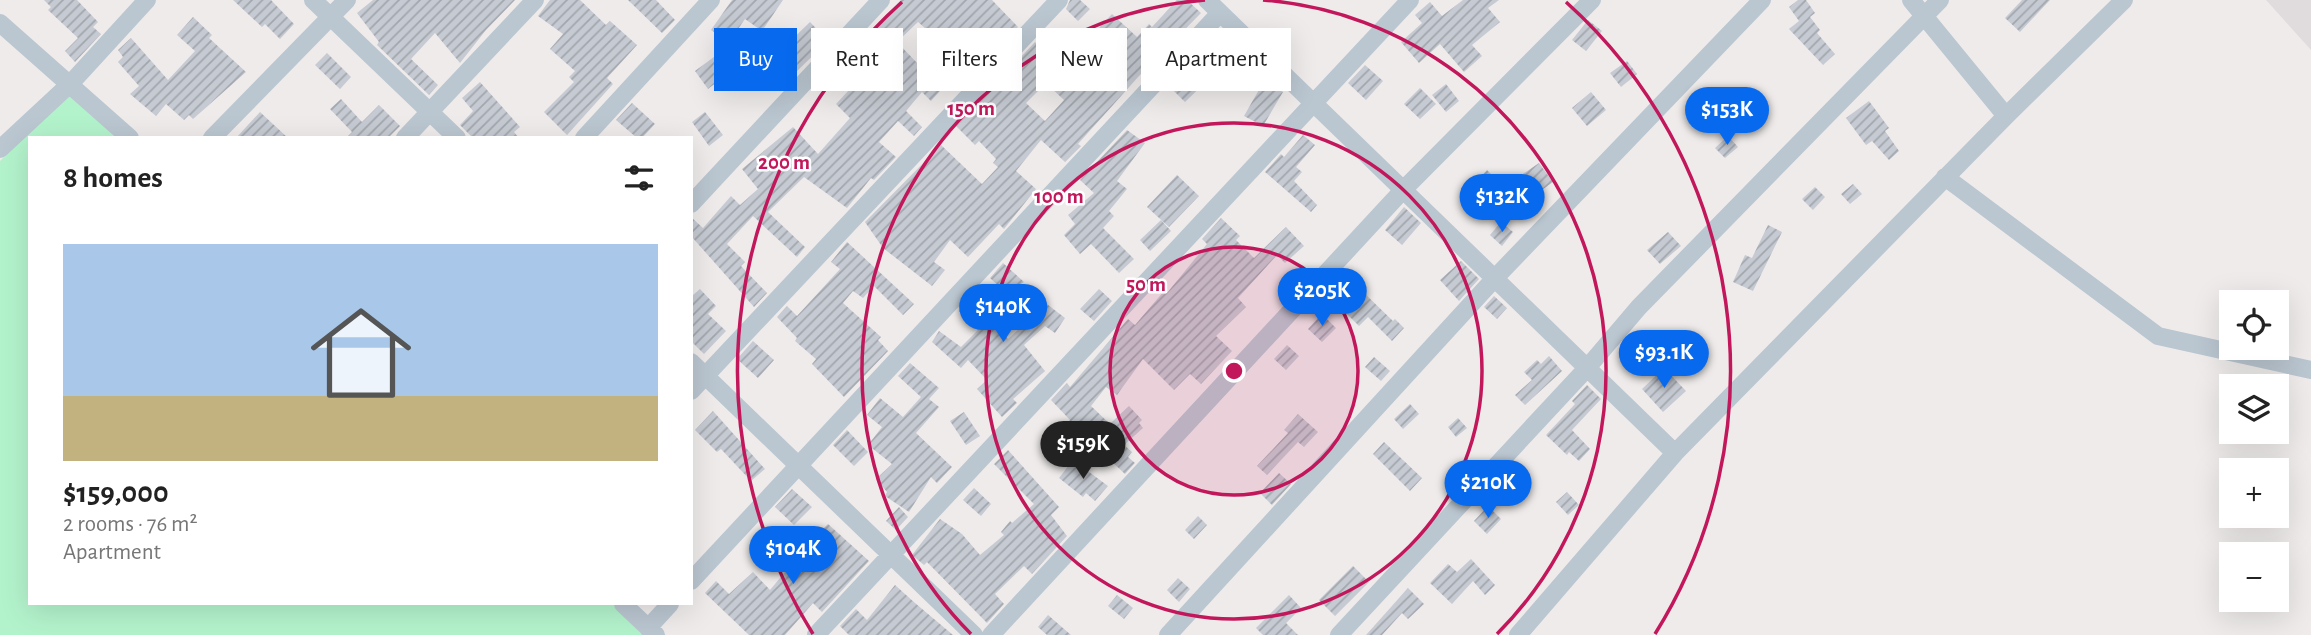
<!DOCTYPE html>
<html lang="en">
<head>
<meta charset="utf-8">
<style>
  body { margin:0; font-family:"Alegreya Sans",sans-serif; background:#f6f6f6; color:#222; height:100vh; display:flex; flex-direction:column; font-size:26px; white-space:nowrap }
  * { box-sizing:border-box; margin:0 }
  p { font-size:23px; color:#767676 }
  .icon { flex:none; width:38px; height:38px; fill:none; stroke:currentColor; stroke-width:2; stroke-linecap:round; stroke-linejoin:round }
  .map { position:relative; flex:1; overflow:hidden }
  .panel { position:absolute; left:28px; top:136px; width:665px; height:469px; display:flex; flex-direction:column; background:#fff; border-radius:0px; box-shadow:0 7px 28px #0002 }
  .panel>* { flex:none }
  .top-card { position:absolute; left:714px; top:28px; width:665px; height:63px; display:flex; gap:14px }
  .buttons { position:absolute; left:2219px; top:290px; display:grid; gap:14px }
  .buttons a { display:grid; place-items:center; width:70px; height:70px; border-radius:0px; background:#fff; box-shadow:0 7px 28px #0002; font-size:35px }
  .price { position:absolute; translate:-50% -60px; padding:0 16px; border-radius:24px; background:#0769ed; color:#fff; font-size:23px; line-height:46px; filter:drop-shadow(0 2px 4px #0008) }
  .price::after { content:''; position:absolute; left:50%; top:42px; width:21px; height:16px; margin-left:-10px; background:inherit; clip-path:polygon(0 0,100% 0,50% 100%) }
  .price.selected { background:#222; color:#fff }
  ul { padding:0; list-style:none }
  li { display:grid; align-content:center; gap:14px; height:371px; padding:0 35px }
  li span { display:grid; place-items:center; height:217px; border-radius:0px; color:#555 }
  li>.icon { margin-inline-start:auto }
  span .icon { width:126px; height:126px; fill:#fffc; stroke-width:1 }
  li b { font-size:30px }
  h2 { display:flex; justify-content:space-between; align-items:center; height:84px; padding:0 35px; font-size:30px }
  .tag { padding:0 24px; border-radius:0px; background:#fff; box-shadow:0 7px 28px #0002; font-size:24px; line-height:63px }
  .tag.selected { background:#0769ed; color:#fff }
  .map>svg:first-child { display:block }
  .education { fill:#e0dcdd }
  .green { fill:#b3f3cc }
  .building { fill:url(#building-hatch); fill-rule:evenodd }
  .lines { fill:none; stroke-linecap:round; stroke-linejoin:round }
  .minor { stroke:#bac6d0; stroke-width:18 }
  .ring { fill:none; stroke:#c2185b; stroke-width:3.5 }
  .centre { fill:#c2185b; stroke:#fff; stroke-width:3.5 }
  .ring-label { font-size:21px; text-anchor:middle; font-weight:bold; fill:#c2185b; stroke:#fff; stroke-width:5; stroke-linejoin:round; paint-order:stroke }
</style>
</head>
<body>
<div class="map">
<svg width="2311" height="635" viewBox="0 0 2311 635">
  <defs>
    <pattern id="building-hatch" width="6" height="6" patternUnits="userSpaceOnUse" patternTransform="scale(1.75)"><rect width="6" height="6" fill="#c6cad2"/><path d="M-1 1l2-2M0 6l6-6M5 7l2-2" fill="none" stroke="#a2a6ad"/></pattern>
  </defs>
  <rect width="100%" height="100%" fill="#efebeb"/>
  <path class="education" d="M2266,0H2311V50Z"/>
  <path class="green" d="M67,93L129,138H30V604H618L650,635H0V161Z"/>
  <path class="building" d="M44,0H77L98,22L93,27L101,34L75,62L65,51L78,38L48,10L51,7Z
    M233,0H271L294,24L280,39L265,24L262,27Z
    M373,0H515L486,30L460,63L435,33L411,59L438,85L429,95L377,45L379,42L357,13Z
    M550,0H580L606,25L610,21L637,45L607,78L613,84L567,135L544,112L574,82L569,77L575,71L550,49L563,34L538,16Z
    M628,0H656L675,20L662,33Z
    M732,0H783L762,31L745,19L729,42L711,30Z
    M901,0H992L1018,27L973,74L963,65L931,101L922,92L906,111L922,127L914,136L898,121L879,142L896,157L874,180L871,178L847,208L804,177L768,212L805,247L797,257L753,216L727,244L745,262L741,266L767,293L754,307L691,236V217L703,228L731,196L740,205L758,189L742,169L793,127L818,154L850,118L836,104L850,89L832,70ZM918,22L941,42L919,65L897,42Z
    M1070,0H1080L1090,9L1078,21L1066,9Z
    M1177,0H1187L1201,13L1139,76L1078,144L1081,146L1065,162L1041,140L1016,171L1036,189L1004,229L999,224L968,257L950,240L934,262L945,270L932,286L883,248L865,222L941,145L982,184L998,167L993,163L996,159L979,141L975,145L956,126L1035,42L1067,74L1105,36L1097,30L1112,14L1137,37L1149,24L1152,27ZM1046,83L1064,100L1045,121L1026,103Z
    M1463,0H1499L1488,8L1500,22L1472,45L1482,56L1464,72L1440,44L1419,63L1401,42L1422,23L1415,15L1430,2L1442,16Z
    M1798,0H1806L1815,13L1810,17L1820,30L1817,33L1835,54L1823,65L1789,29L1799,21L1789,7Z
    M2022,0H2050L2020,32L2005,18Z
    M193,17L212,35L209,38L246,72L193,119L189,115L184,120L166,104L156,116L130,94L139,86L118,62L123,57L118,50L131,38L168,80L195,51L177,35Z
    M1588,20L1602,31L1586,51L1572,40Z
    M810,22L828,41L795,73L777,54Z
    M1210,43L1217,50L1240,58L1231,83L1212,76L1185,102L1172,89L1197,65L1193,61Z
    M327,53L351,77L340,89L315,65Z
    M718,54L731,71L708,89L695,71Z
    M1627,61L1637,74L1621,87L1610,73Z
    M1365,65L1383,81L1366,100L1348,83Z
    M1264,81L1283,92L1263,126L1244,116Z
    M480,82L520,127L514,132L519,138H473L460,125L473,111L462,98Z
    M1446,84L1459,101L1446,112L1432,95Z
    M1420,88L1436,104L1420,119L1404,104Z
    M1591,92L1606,110L1587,126L1572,108Z
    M341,99L362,122L379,105L400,126L388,138H346L352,132L330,109Z
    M1869,101L1889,128L1885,131L1899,151L1889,160L1872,141L1866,145L1846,118Z
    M632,103L655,124L642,138H637L616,120Z
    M260,112L288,138H236Z
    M705,112L723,135L709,146L692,122Z
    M1127,130L1145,143L1117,181L1127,189L1109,211L1114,216L1103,228L1134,259L1119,273L1091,244L1080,254L1064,235L1075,224L1068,215L1094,193L1080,180Z
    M1303,135L1315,145L1296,167L1302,172L1294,181L1317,205L1311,212L1265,172L1281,154L1284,157Z
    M1728,136L1738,147L1725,158L1715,148Z
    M1539,163L1553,182L1528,200L1514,180Z
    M1487,170L1498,181L1484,196L1472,186Z
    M1177,175L1199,196L1169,227L1147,207Z
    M1853,184L1862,194L1850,204L1841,194Z
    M1815,187L1825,197L1813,210L1802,199Z
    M1404,207L1421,223L1402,245L1385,230Z
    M1221,218L1240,236L1236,240L1254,258L1286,227L1304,246L1285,263L1277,255L1238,298L1246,307L1216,336L1232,351L1201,384L1190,374L1174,390L1143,359L1117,395L1106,387L1091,406L1110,424L1129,406L1142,420L1139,423L1143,428L1124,445L1132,452L1128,457L1135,463L1125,474L1081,433L1077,436L1066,424L1070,420L1051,400L1067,383L1070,387L1128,319L1135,325L1164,291L1167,293L1207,244L1202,239Z
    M1161,220L1171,231L1150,251L1140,240Z
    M1501,222L1513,232L1502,246L1490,235Z
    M1768,225L1782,232L1753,291L1733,282L1745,255L1752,258Z
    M1668,232L1681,246L1660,264L1647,250Z
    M847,242L914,304L903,315L874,286L863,298L853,291L843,303L881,337L878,340L888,351L844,397L812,364L816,359L795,341L797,338L777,317L787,306L797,316L840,269L831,262Z
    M1461,261L1479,279L1459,301L1440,280Z
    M1003,263L1024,282L1021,284L1065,318L1055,333L1045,326L1024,345L1045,371L1013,399L1017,403L1002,417L977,389L987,380L968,360L961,368L932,342L939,331L961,347L978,330L959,311L972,298L1008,339L1032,317L990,278Z
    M700,289L716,306L708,314L726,331L704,354L691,341V297Z
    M1099,289L1112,301L1094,321L1080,309Z
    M1361,290L1393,321L1395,319L1404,328L1392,341L1368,317L1359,326L1342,309Z
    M1494,296L1507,308L1497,319L1484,307Z
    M1322,314L1336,328L1322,342L1308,329Z
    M753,341L774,360L758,378L737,359Z
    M1287,345L1299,356L1286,370L1274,359Z
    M1549,356L1562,371L1525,405L1515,395L1532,380L1524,372L1537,360L1541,364Z
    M1374,357L1390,371L1381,381L1365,367Z
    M910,363L939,388L929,399L939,407L916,433L952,467L937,483L931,477L909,512L885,496L887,492L876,479L892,464L868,445L882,427L867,415L880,398L903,417L921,397L898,376Z
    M1664,368L1686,391L1663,412L1642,389Z
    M1587,385L1601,399L1572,430L1590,449L1579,461L1569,452L1567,455L1546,435L1575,404L1572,401Z
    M1410,404L1419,414L1403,429L1394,419Z
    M713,411L765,469L751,481L721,449L717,452L695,430Z
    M964,412L980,436L966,445L950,421Z
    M1298,414L1318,432L1304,447L1298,442L1267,475L1257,466L1288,433L1284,430Z
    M1458,418L1467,428L1456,437L1448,427Z
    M847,430L868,452L854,466L833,445Z
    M1384,442L1422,478L1410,491L1373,454Z
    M1008,450L1059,507L1051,515L1067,536L1032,574L1024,566L995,594L1004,604L987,623L927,562L924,565L912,555L940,519L962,534L980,555L1004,535L1001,532L1010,521L1012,523L1034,504L994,464Z
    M1073,460L1108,486L1095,501L1086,493L1083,497L1059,478Z
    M1279,473L1291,484L1272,505L1260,493Z
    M974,488L991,504L981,516L963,500Z
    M792,489L812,507L794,525L775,507Z
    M1567,492L1579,505L1568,515L1556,502Z
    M1488,506L1501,519L1487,534L1474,521Z
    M899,507L908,517L896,530L886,521Z
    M1198,516L1207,525L1194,539L1185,530Z
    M828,524L869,561L822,612L813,603L785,635H749L705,593L716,581L729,594L753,572L770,590L790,566L780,554L797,540L804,547Z
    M1471,559L1495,585L1485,595L1473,581L1452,604L1430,583L1448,564L1457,572Z
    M1353,566L1369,582L1335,616L1319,600Z
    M1178,578L1190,589L1179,602L1167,590Z
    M895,585L915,603L953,635H849L840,626L856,609L867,620Z
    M1408,588L1424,604L1408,619L1402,613L1382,635H1366Z
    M1117,595L1133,608L1124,619L1108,606Z
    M1289,595L1301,608L1286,623L1298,635H1263L1256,628Z
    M1048,615L1071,635H1047L1038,627Z"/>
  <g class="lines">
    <path class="minor" d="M313,0L457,138
      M1207,0L1675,453
      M1911,0L2006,116
      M0,23L130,138
      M212,138L347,0
      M405,138L535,0
      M584,138L711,0
      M0,149L71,83L147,0
      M1945,177L2158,336L2311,370
      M691,204L881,0
      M691,362L974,635
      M691,391L1059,0
      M691,581L1220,13
      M623,604L656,635
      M648,628L670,604
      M816,635L1410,0
      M991,635L1403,190L1592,0
      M1168,635L1495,278L1762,0
      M1339,635L1587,368L1639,307L1940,0
      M1518,635L1675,453L2006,116L2124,0"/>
  </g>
  <circle cx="1234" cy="371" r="124" fill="#c2185b" fill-opacity=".12"/>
  <g class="ring">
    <circle cx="1234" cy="371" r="124"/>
    <circle cx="1234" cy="371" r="248"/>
    <path d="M971 634A372 372 0 0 1 1205 0M1263 0A372 372 0 0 1 1497 634"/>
    <path d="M813 634A496 496 0 0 1 902 2M1566 2A496 496 0 0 1 1655 634"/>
  </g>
  <circle cx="1234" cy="371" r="10" class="centre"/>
  <g class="ring-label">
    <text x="971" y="115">150 m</text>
    <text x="784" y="169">200 m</text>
    <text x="1059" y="203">100 m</text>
    <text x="1146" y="291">50 m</text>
  </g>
</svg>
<div class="buttons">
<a><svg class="icon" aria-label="locate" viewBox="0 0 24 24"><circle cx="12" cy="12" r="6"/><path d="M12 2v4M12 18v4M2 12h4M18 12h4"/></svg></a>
<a><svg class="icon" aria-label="layers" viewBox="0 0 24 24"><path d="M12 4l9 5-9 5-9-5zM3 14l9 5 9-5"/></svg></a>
<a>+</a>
<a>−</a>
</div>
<b class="price" style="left:1727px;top:147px">$153K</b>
<b class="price" style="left:1502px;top:234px">$132K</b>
<b class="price" style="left:1322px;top:328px">$205K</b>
<b class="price" style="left:1003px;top:344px">$140K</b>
<b class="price" style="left:1664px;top:390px">$93.1K</b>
<b class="price selected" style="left:1083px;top:481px">$159K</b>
<b class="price" style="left:1488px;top:520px">$210K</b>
<b class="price" style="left:793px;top:586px">$104K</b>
<div class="top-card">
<a class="tag selected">Buy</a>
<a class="tag">Rent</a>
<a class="tag">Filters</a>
<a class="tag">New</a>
<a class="tag">Apartment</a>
</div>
<section class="panel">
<h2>8 homes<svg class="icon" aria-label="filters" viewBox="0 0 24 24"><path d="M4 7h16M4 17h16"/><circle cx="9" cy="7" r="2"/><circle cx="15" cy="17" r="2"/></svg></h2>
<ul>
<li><span style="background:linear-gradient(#a9c7e8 70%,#c2b280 0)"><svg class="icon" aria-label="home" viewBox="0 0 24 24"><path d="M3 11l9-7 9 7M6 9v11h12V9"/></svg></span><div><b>$159,000</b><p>2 rooms · 76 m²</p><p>Apartment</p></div></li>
</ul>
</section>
</div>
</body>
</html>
